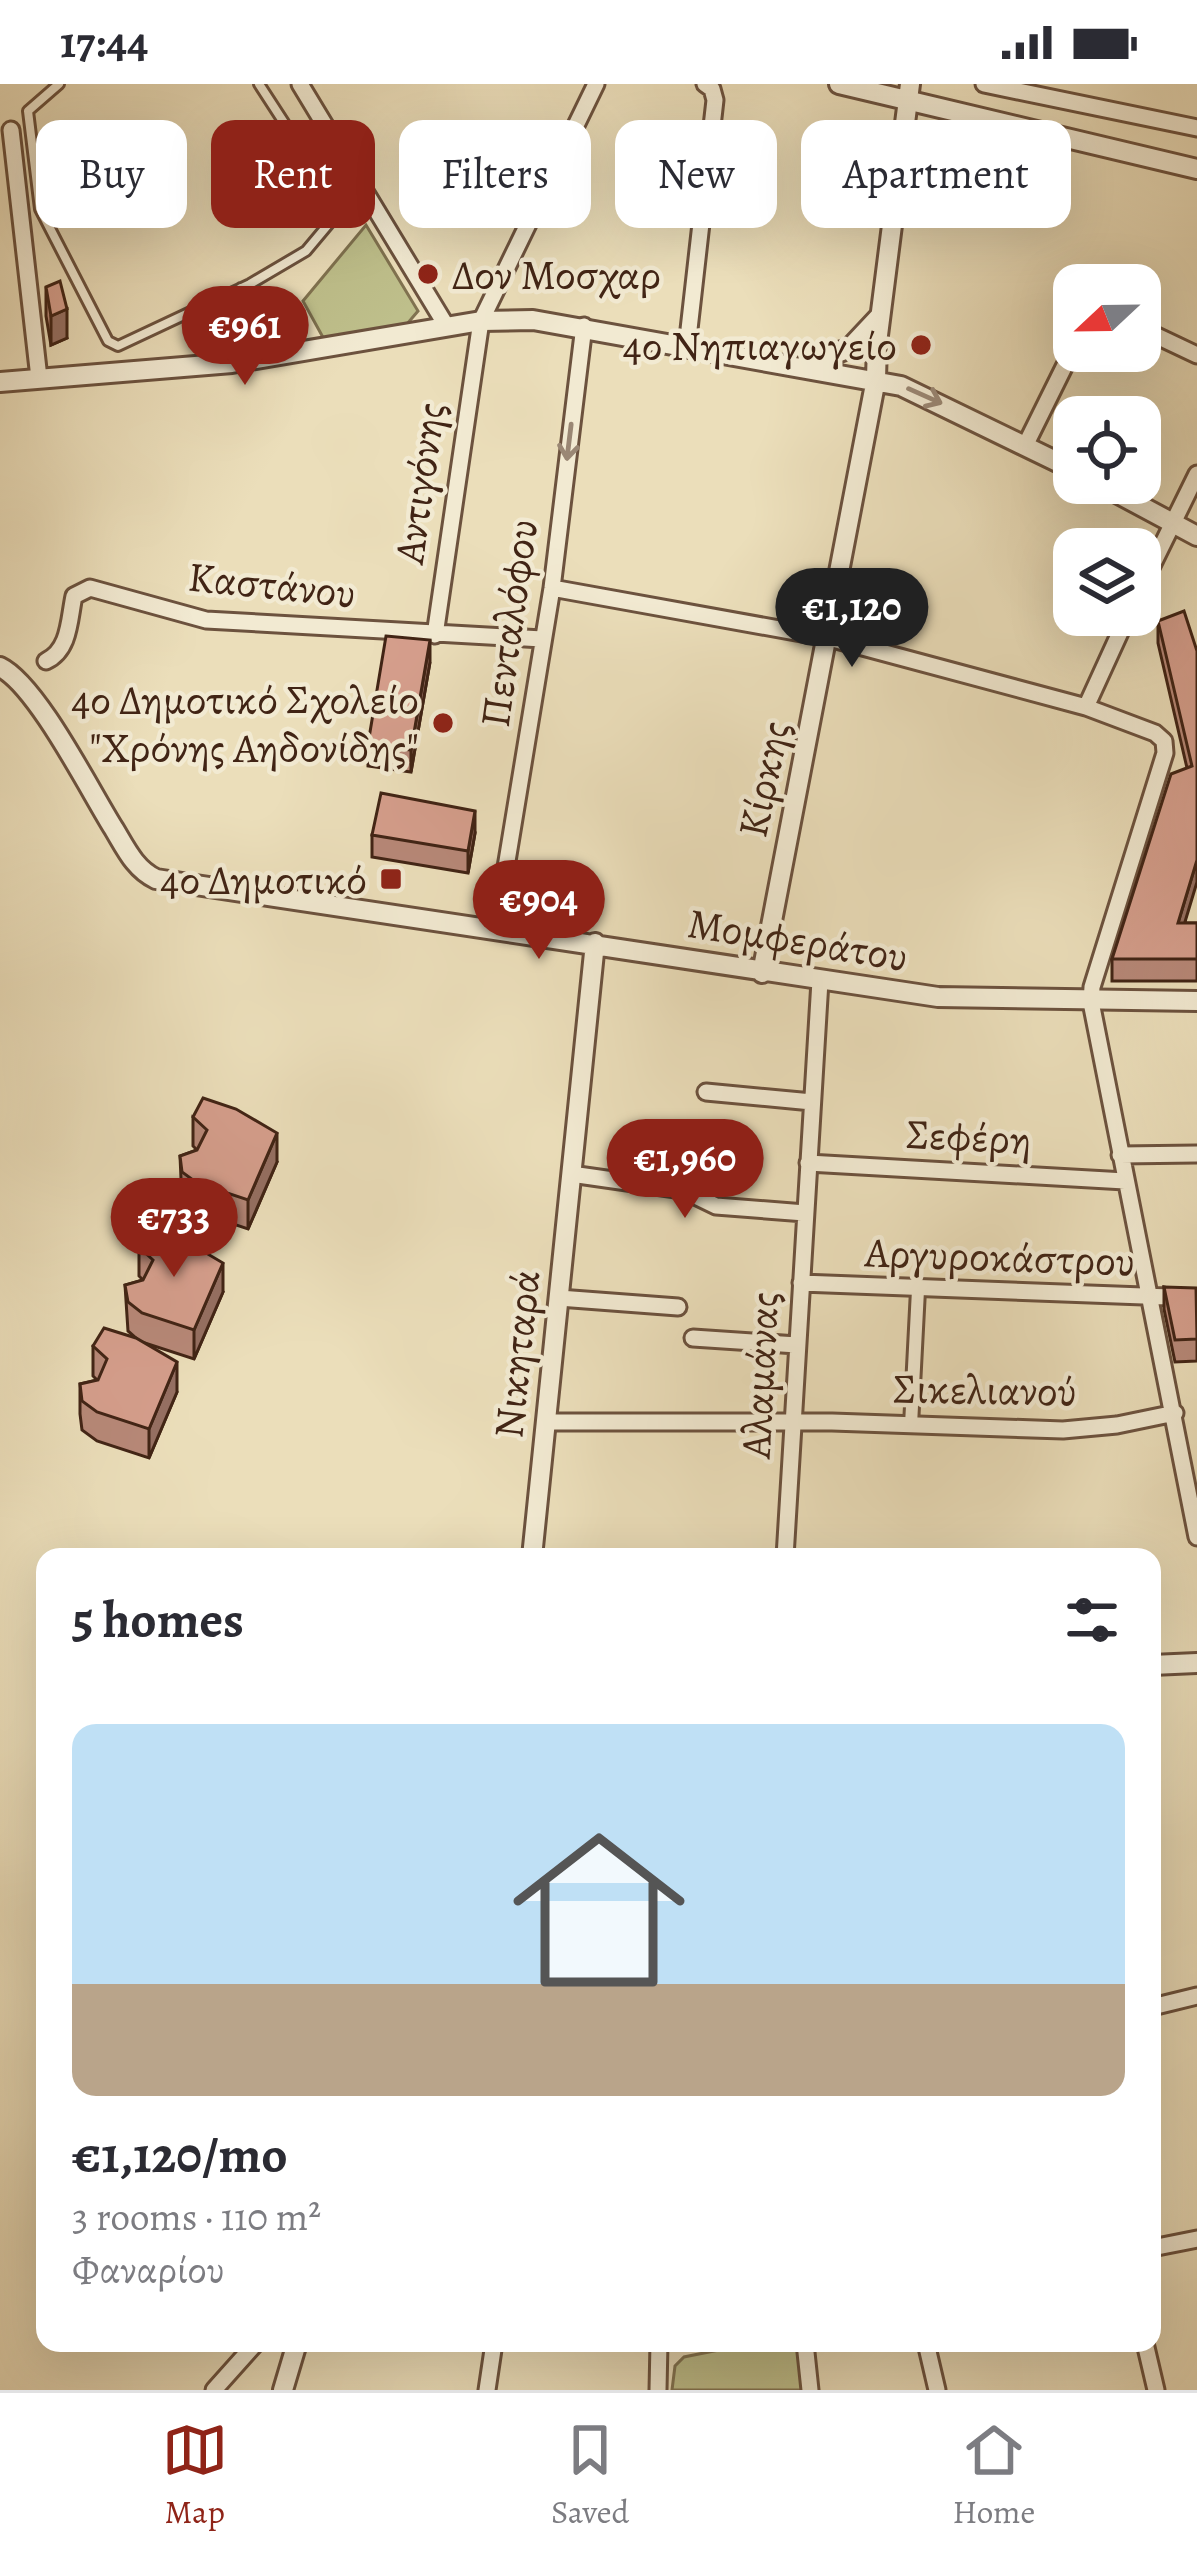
<!DOCTYPE html>
<html lang="en">
<head>
<meta charset="utf-8">
<style>
  body { margin:0; font-family:Alegreya,serif; background:#f2f2f3; color:#2b2b33; height:100vh; display:flex; flex-direction:column; font-size:45px; white-space:nowrap }
  * { box-sizing:border-box; margin:0 }
  p { font-size:39px; color:#7c7c81 }
  .icon { flex:none; width:66px; height:66px; fill:none; stroke:currentColor; stroke-width:2; stroke-linecap:round; stroke-linejoin:round }
  .map { position:relative; flex:1; overflow:hidden }
  .panel { position:absolute; left:36px; top:1464px; width:1125px; height:804px; display:flex; flex-direction:column; background:#fff; border-radius:24px; box-shadow:0 12px 48px #0002 }
  .panel>* { flex:none }
  .guide { position:absolute; left:36px; top:36px; width:1125px; height:108px; display:flex; gap:24px }
  .needle { width:78px; rotate:248deg }
  .tools { position:absolute; left:1053px; top:180px; display:grid; gap:24px }
  .tools a { display:grid; place-items:center; width:108px; height:108px; border-radius:24px; background:#fff; box-shadow:0 12px 48px #0002; font-size:60px }
  .price { position:absolute; translate:-50% -102px; padding:0 27px; border-radius:42px; background:#8f2418; color:#fff; font-size:39px; line-height:78px; filter:drop-shadow(0 3px 6px #0008) }
  .price::after { content:''; position:absolute; left:50%; top:72px; width:36px; height:27px; margin-left:-18px; background:inherit; clip-path:polygon(0 0,100% 0,50% 100%) }
  .price.on { background:#222; color:#fff }
  ul { padding:0; list-style:none }
  li { display:grid; align-content:center; gap:24px; height:636px; padding:0 36px }
  li+li { border-top:3px solid #e1e1e2 }
  li span { display:grid; place-items:center; height:372px; border-radius:24px; color:#555 }
  li>.icon { margin-inline-start:auto }
  span .icon { width:216px; height:216px; fill:#fffc; stroke-width:1 }
  li b { font-size:51px }
  h2 { display:flex; justify-content:space-between; align-items:center; height:144px; padding:0 36px; font-size:51px }
  .chip { padding:0 42px; border-radius:24px; background:#fff; box-shadow:0 12px 48px #0002; font-size:42px; line-height:108px }
  .chip.on { background:#8f2418; color:#fff }
  .status { display:flex; justify-content:space-between; align-items:center; height:84px; padding:0 60px; background:#fff; direction:ltr }
  .status svg { height:33px; fill:currentColor }
  .tabs { display:flex; justify-content:space-around; align-items:center; height:168px; border-top:3px solid #e1e1e2; background:#fff; font-size:33px; color:#7c7c81 }
  .tabs a { display:grid; justify-items:center; gap:6px }
  .tabs .on { color:#8f2418 }
  .map>svg:first-child { display:block }
  .green { fill:#bebf8b; stroke:#807250; stroke-width:3 }
  .lines { fill:none; stroke-linecap:round; stroke-linejoin:round }
  .service-casing { stroke:#6c523e; stroke-width:14 }
  .pedestrian-casing { stroke:#6c523e; stroke-width:18 }
  .minor-casing { stroke:#6c523e; stroke-width:21 }
  .tertiary-casing { stroke:#6c523e; stroke-width:24 }
  .service { stroke:#f2ead2; stroke-width:8 }
  .pedestrian { stroke:#f2ead2; stroke-width:12 }
  .minor { stroke:#f2ead2; stroke-width:15 }
  .tertiary { stroke:#f2ead2; stroke-width:18 }
  .wall { fill:#b78878; stroke:#412415; stroke-width:3 }
  .shaded-wall { fill:#956f62; stroke:#412415; stroke-width:3 }
  .building { fill:#d59e8c; stroke:#412415; stroke-width:3 }
  .oneway { stroke:#9a8774 }
  .poi-dot { fill:#8f2418; stroke:#f2ead2; stroke-width:4.5 }
  .labels { text-anchor:middle; stroke-width:9; stroke-linejoin:round; paint-order:stroke }
  .poi-label { font-size:42px; fill:#412415; stroke:#f2ead2; text-anchor:end }
  .street-label { font-size:42px; fill:#412415; stroke:#f2ead2 }
</style>
</head>
<body>
<div class="status"><b>17:44</b><svg viewBox="0 0 49 12"><path d="M0 12V9h3v3zM5 12V6h3v6zM10 12V3h3v9zM15 12V0h3v12zM26 1h20v11H26zM47 4h2v5h-2z"/></svg></div>
<div class="map">
<svg width="1197" height="2306" viewBox="0 0 1197 2306">
  <rect width="100%" height="100%" fill="#ebdeba"/>
  <filter id="stains"><feTurbulence type="fractalNoise" baseFrequency=".00167" numOctaves="4"/><feColorMatrix values="0 0 0 0 .2 0 0 0 0 .09 0 0 0 0 .02 0 0 0 .5 -.17"/></filter>
  <radialGradient id="worn" r=".72"><stop offset=".6" stop-color="#630" stop-opacity="0"/><stop offset="1" stop-color="#630" stop-opacity=".3"/></radialGradient>
  <path class="green" d="M366,141L418,227L407,240L325,257L303,217Z
    M754,2259H797L802,2306H672L675,2282L684,2273Z"/>
  <g class="lines">
    <g class="service-casing">
      <path id="service" d="M59,0L28,27L40,125L108,257L118,262L250,200L306,167L337,130L316,88L259,0
        M241,204L271,272"/>
    </g>
    <g class="pedestrian-casing">
      <path id="pedestrian" d="M911,1341L918,1206"/>
    </g>
    <g class="minor-casing">
      <path id="minor" d="M300,0L447,243
        M984,0L1197,44
        M11,46L39,294
        M1140,244L1197,271
        M687,263L715,16L712,5L705,0
        M1026,360L1074,263
        M552,504L829,554L1086,623L1155,649L1164,657L1165,669L1092,903L1091,918L1197,1453
        M1140,506L1197,390
        M435,551L481,237L596,0
        M46,577C70,566 69,535 74,512L90,504L206,536L542,555
        M1086,623L1128,531
        M496,844L552,504L584,242
        M706,1008L812,1018
        M1120,1071L1197,1070
        M808,1079L1125,1097
        M571,1090L683,1106L716,1122L805,1129
        M801,1199L1197,1214
        M559,1214L678,1223
        M693,1254L797,1261
        M546,1338H832L1063,1346L1117,1341L1175,1329
        M785,1473L820,897
        M1152,1923L1197,1912
        M1152,2164L1197,2155
        M805,2259L810,2306
        M926,2259L937,2306
        M1145,2259L1156,2306
        M214,2306L256,2259
        M487,2306L494,2259
        M658,2306L659,2259"/>
    </g>
    <g class="tertiary-casing">
      <path id="tertiary" d="M839,0L1197,85
        M805,281L850,264L880,232
        M0,298L232,279L481,237L533,236L901,302L1074,386
        M1098,399L1197,452
        M0,583C37,601 90,707 114,745C126,765 135,785 156,795L938,913L1197,917
        M762,889L876,295L877,259L910,0
        M532,1473L595,859
        M1152,1581L1197,1579
        M283,2306L297,2259"/>
    </g>
    <use href="#service" class="service"/>
    <use href="#pedestrian" class="pedestrian"/>
    <use href="#minor" class="minor"/>
    <use href="#tertiary" class="tertiary"/>
  </g>
  <path class="wall" d="M46,203L67,254L51,261L46,232Z
    M1158,537L1197,567L1185,839H1197V897H1112V875L1187,684L1158,559Z
    M430,578L411,688L368,682V660Z
    M475,749L468,789L372,773V751Z
    M193,1033L277,1078L248,1145L197,1128L182,1117L180,1072L197,1066L193,1062Z
    M139,1163L223,1208L194,1275L145,1259L177,1308L149,1374L97,1357L82,1346L80,1330V1300L97,1296L93,1292V1262L136,1254L128,1247L125,1201L143,1196L139,1192Z
    M1164,1203L1197,1211V1277L1175,1278L1164,1225Z"/>
  <path class="shaded-wall" d="M67,225V254L51,261V232Z
    M430,556V578L411,688V666Z
    M475,727V749L468,789V767Z
    M1197,776V798L1178,861V839Z
    M277,1049V1078L248,1145V1116Z
    M223,1179V1208L194,1275V1246Z
    M177,1278V1308L149,1374V1345Z"/>
  <path class="building" d="M60,197L67,225L51,232L46,203Z
    M1184,527L1197,567V776L1178,839H1197V875H1112L1171,690L1192,682L1158,537Z
    M386,552L430,556L411,666L368,660Z
    M381,709L475,727L468,767L372,751Z
    M203,1014L236,1025L277,1049L248,1116L197,1099L182,1088L180,1072L197,1066L207,1046L193,1033Z
    M149,1144L191,1160L223,1179L194,1246L142,1229L128,1218L125,1201L143,1196L153,1176L139,1163Z
    M1164,1203L1196,1204L1197,1255L1175,1256Z
    M104,1244L136,1254L177,1278L149,1345L97,1328L82,1317L80,1300L98,1296L107,1275L93,1262Z"/>
  <defs><path id="oneway-shaft" d="M-6 0H5M1.5-3L5.5 0L1.5 3" fill="none" stroke-width="1.6" stroke-linecap="round" stroke-linejoin="round" transform="scale(3)"/></defs>
  <g class="oneway">
    <use href="#oneway-shaft" transform="translate(925 312) rotate(24)"/>
    <use href="#oneway-shaft" transform="translate(569 358) rotate(97)"/>
  </g>
  <g class="poi-dot">
    <circle cx="428" cy="190" r="12"/>
    <circle cx="921" cy="261" r="12"/>
    <circle cx="443" cy="639" r="12"/>
    <rect x="379" y="783" width="24" height="24" rx="6"/>
  </g>
  <g class="labels">
    <g class="poi-label">
      <text x="452" y="205" text-anchor="start">Δον Μοσχαρ</text>
      <text x="897" y="276">4ο Νηπιαγωγείο</text>
      <text x="419" y="630">4ο Δημοτικό Σχολείο<tspan x="419" dy="48">"Χρόνης Αηδονίδης"</tspan></text>
      <text x="367" y="810">4ο Δημοτικό</text>
    </g>
    <g class="street-label">
      <text transform="translate(419 399) rotate(-82)" y="15">Αντιγόνης</text>
      <text transform="translate(272 500) rotate(6)" y="15">Καστάνου</text>
      <text transform="translate(508 539) rotate(-82)" y="15">Πενταλόφου</text>
      <text transform="translate(763 695) rotate(-78)" y="15">Κίρκης</text>
      <text transform="translate(798 855) rotate(9)" y="15">Μομφεράτου</text>
      <text transform="translate(969 1052) rotate(3)" y="15">Σεφέρη</text>
      <text transform="translate(1000 1172) rotate(2)" y="15">Αργυροκάστρου</text>
      <text transform="translate(516 1270) rotate(-84)" y="15">Νικηταρά</text>
      <text transform="translate(759 1291) rotate(-87)" y="15">Αλαμάνας</text>
      <text transform="translate(985 1305) rotate(1)" y="15">Σικελιανού</text>
    </g>
  </g>
  <rect width="100%" height="100%" filter="url(#stains)"/>
  <rect width="100%" height="100%" fill="url(#worn)"/>
</svg>
<div class="tools">
<a><svg class="needle" viewBox="-14 -14 28 28"><path d="M0-13l5 13h-10z" fill="#e53935"/><path d="M0 13l5-13h-10z" fill="#7c7c81"/></svg></a>
<a><svg class="icon" aria-label="locate" viewBox="0 0 24 24"><circle cx="12" cy="12" r="6"/><path d="M12 2v4M12 18v4M2 12h4M18 12h4"/></svg></a>
<a><svg class="icon" aria-label="layers" viewBox="0 0 24 24"><path d="M12 4l9 5-9 5-9-5zM3 14l9 5 9-5"/></svg></a>
</div>
<b class="price" style="left:245px;top:304px">€961</b>
<b class="price on" style="left:852px;top:586px">€1,120</b>
<b class="price" style="left:539px;top:878px">€904</b>
<b class="price" style="left:685px;top:1137px">€1,960</b>
<b class="price" style="left:174px;top:1196px">€733</b>
<div class="guide">
<a class="chip">Buy</a>
<a class="chip on">Rent</a>
<a class="chip">Filters</a>
<a class="chip">New</a>
<a class="chip">Apartment</a>
</div>
<section class="panel">
<h2>5 homes<svg class="icon" aria-label="filters" viewBox="0 0 24 24"><path d="M4 7h16M4 17h16"/><circle cx="9" cy="7" r="2"/><circle cx="15" cy="17" r="2"/></svg></h2>
<ul>
<li><span style="background:linear-gradient(#bfe0f5 70%,#b9a48a 0)"><svg class="icon" aria-label="home" viewBox="0 0 24 24"><path d="M3 11l9-7 9 7M6 9v11h12V9"/></svg></span><div><b>€1,120/mo</b><p>3 rooms · 110 m²</p><p>Φαναρίου</p></div></li>
</ul>
</section>
</div>
<nav class="tabs">
<a class="on"><svg class="icon" aria-label="map" viewBox="0 0 24 24"><path d="M3 6l6-2 6 2 6-2v14l-6 2-6-2-6 2zM9 4v14M15 6v14"/></svg>Map</a>
<a><svg class="icon" aria-label="saved" viewBox="0 0 24 24"><path d="M7 4h10v16l-5-4-5 4z"/></svg>Saved</a>
<a><svg class="icon" aria-label="home" viewBox="0 0 24 24"><path d="M3 11l9-7 9 7M6 9v11h12V9"/></svg>Home</a>
</nav>
</body>
</html>
